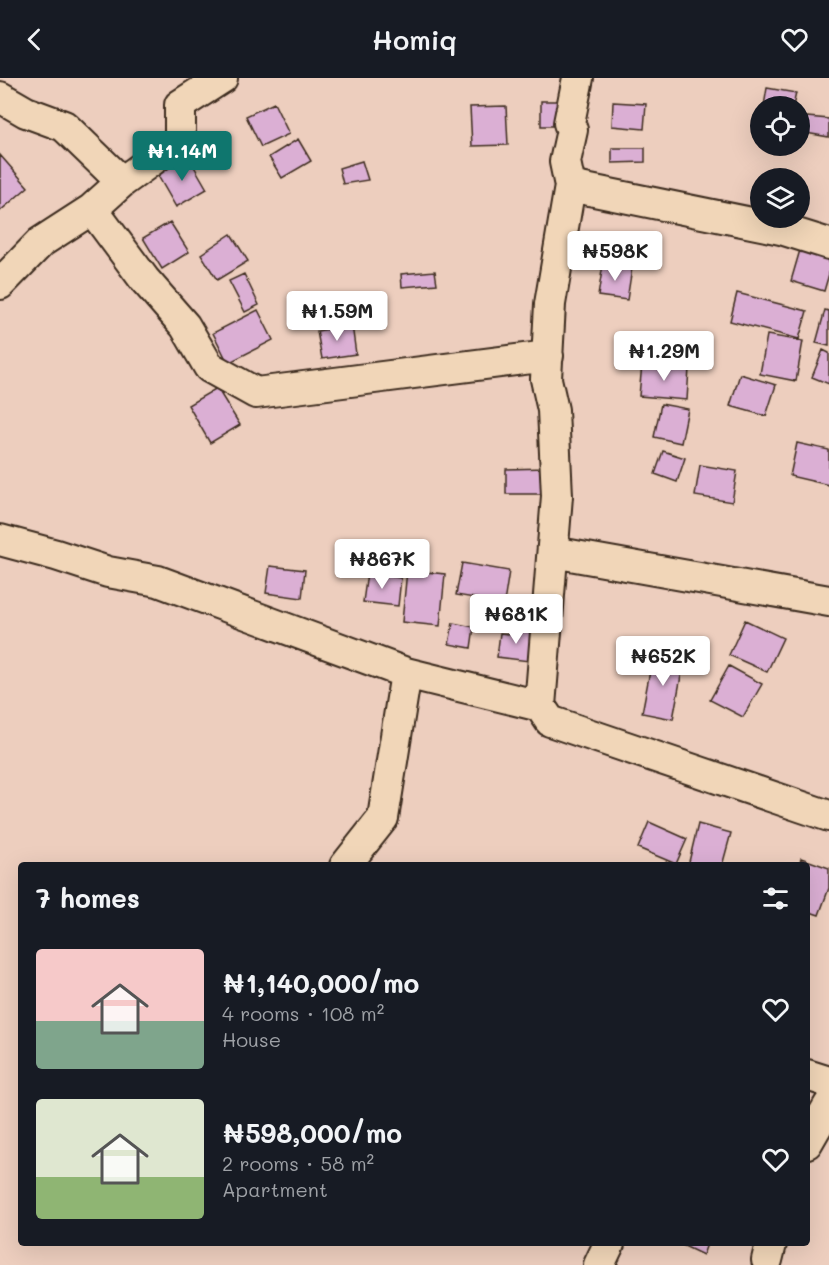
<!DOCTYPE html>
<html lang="en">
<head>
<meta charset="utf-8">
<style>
  body { margin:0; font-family:Mali,sans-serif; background:#242831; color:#f1f3f6; height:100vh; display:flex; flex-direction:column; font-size:22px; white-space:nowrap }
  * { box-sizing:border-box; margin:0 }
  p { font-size:20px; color:#9ea1a6 }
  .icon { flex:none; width:33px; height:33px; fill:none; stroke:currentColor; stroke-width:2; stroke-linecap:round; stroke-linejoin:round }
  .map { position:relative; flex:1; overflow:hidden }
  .drawer { position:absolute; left:18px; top:784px; width:792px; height:384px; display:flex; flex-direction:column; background:#171b24; border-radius:6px; box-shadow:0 6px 24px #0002 }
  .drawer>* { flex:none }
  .fabs { position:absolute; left:750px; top:18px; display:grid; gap:12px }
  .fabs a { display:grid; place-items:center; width:60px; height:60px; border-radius:50%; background:#171b24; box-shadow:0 6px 24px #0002; font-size:30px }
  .price { position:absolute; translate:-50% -51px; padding:0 14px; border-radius:6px; background:#fff; color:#222; font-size:20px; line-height:39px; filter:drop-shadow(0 2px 3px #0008) }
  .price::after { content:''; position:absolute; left:50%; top:36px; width:18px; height:14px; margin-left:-9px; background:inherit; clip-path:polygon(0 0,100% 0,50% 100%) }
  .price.active { background:#0f766e; color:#fff }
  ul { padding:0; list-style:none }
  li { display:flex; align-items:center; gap:18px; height:150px; padding:0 18px }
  li span { display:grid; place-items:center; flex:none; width:168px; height:120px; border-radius:6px; color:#555 }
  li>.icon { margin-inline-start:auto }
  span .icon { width:72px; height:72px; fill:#fffc; stroke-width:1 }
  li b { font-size:26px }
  h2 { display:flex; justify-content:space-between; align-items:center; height:72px; padding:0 18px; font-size:26px }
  header { display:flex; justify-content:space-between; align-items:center; height:78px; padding:0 18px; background:#171b24; font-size:27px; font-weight:600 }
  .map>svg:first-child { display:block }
  .building { fill:#dbafd4; stroke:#3b2a1e; stroke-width:1.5 }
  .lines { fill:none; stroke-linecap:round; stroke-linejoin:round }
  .minor-casing { stroke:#3b2a1e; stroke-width:34 }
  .minor { stroke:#f1d6b8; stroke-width:30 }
</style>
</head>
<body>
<header><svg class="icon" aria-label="back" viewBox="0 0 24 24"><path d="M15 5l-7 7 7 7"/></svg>Homiq<svg class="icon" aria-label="heart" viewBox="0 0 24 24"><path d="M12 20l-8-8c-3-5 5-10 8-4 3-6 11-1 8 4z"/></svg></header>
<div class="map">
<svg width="829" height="1187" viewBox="0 0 829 1187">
  <rect width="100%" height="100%" fill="#edcebe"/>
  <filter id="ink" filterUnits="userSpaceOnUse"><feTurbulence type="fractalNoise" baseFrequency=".0167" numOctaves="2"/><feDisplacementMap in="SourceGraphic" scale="12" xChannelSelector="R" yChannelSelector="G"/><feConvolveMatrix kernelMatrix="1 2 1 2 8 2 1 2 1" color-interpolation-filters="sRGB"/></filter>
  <g filter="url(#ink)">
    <path class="building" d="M767,10L796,15L793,28H764Z
      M541,23H557V48H541Z
      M613,24L646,26L644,51L612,48Z
      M274,25L289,56L261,69L246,38Z
      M506,28L508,67L472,68L470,29Z
      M807,39L829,41V59L800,54Z
      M298,61L311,83L282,100L269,79Z
      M612,70H645V84L612,85Z
      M0,77L28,109L0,133Z
      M188,78L207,111L176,129L157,96Z
      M362,83L368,102L343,106L339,90Z
      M170,144L189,174L162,191L143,160Z
      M231,156L248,183L217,202L201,176Z
      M800,172L829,180V196L824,213L791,203Z
      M603,186L632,190L627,222L598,218Z
      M435,193L437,206L402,209L401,196Z
      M244,196L259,227L245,234L229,203Z
      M737,215L807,233L799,261L730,243Z
      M258,232L273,262L228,285L213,255Z
      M825,232L829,233V268L816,265Z
      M352,247L356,276L322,281L317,253Z
      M767,257L803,263L796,303L760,296Z
      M823,272L829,275V306L812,299Z
      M642,286L689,290L687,322L639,318Z
      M740,296L776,307L766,338L730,328Z
      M217,310L240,347L210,365L188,327Z
      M661,326L688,331L681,365L654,359Z
      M797,365L829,372V407L790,398Z
      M663,373L685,380L677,404L655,396Z
      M700,387L737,393L732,424L695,418Z
      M547,390V416H506V391Z
      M462,485L509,493L504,525L456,517Z
      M270,488L305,492L302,520L266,515Z
      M407,492L445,496L440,548L402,544Z
      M367,495L401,500L398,528L363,524Z
      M745,542L783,560L767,594L729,577Z
      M453,545L474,549L471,570L449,566Z
      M521,549L532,551L529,583L497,579L500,555L520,557Z
      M653,577L684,582L673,641L642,635Z
      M729,588L762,606L743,639L710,622Z
      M649,744L687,761L676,786L638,770Z
      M698,746L731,755L722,788H688Z
      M801,780L829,790V810L819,837L807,833V788H799Z
      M680,1166H707L703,1177Z"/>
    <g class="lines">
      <g class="minor-casing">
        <path id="minor" d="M0,19L26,34L64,48L122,104L92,131L41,164L0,206
          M122,104L180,62V27L222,0
          M570,108L781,151L829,166
          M92,131L144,201L185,248L209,289L256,315L548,278
          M0,462L56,477L108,494L158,503L406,595L540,628L550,643L829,738
          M553,474L829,523
          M540,628L557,418L553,332L546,301L550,226L570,108L565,84L572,52L569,45L578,0
          M345,788L383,740L406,595
          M807,997L829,1004
          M807,1065L829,1027
          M767,1182L771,1166
          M599,1187L609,1166"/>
      </g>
      <use href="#minor" class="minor"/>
    </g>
  </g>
</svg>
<div class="fabs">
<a><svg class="icon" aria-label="locate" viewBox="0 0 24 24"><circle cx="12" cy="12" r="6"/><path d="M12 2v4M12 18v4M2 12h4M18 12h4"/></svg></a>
<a><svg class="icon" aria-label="layers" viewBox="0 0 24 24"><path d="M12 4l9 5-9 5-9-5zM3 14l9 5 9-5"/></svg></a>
</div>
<b class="price active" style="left:182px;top:104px">₦1.14M</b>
<b class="price" style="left:615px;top:204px">₦598K</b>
<b class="price" style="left:337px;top:264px">₦1.59M</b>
<b class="price" style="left:664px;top:304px">₦1.29M</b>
<b class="price" style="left:382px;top:512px">₦867K</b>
<b class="price" style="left:516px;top:567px">₦681K</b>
<b class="price" style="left:663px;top:609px">₦652K</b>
<section class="drawer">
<h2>7 homes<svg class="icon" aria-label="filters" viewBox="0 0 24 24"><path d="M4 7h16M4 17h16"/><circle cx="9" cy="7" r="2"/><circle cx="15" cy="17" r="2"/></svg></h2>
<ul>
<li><span style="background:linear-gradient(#f6c9c9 60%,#7fa58c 0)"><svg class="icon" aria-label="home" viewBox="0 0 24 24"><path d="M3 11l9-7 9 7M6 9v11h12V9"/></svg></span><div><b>₦1,140,000/mo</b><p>4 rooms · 108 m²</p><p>House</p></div><svg class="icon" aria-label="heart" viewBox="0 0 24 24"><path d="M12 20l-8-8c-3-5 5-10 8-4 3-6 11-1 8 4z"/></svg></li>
<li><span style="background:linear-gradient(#dfe7d0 65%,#8fb573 0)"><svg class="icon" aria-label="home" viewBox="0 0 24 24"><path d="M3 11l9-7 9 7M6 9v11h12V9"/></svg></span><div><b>₦598,000/mo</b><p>2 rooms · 58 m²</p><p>Apartment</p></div><svg class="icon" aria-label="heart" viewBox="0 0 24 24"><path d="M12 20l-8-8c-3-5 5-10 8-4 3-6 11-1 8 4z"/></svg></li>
</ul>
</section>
</div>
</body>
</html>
